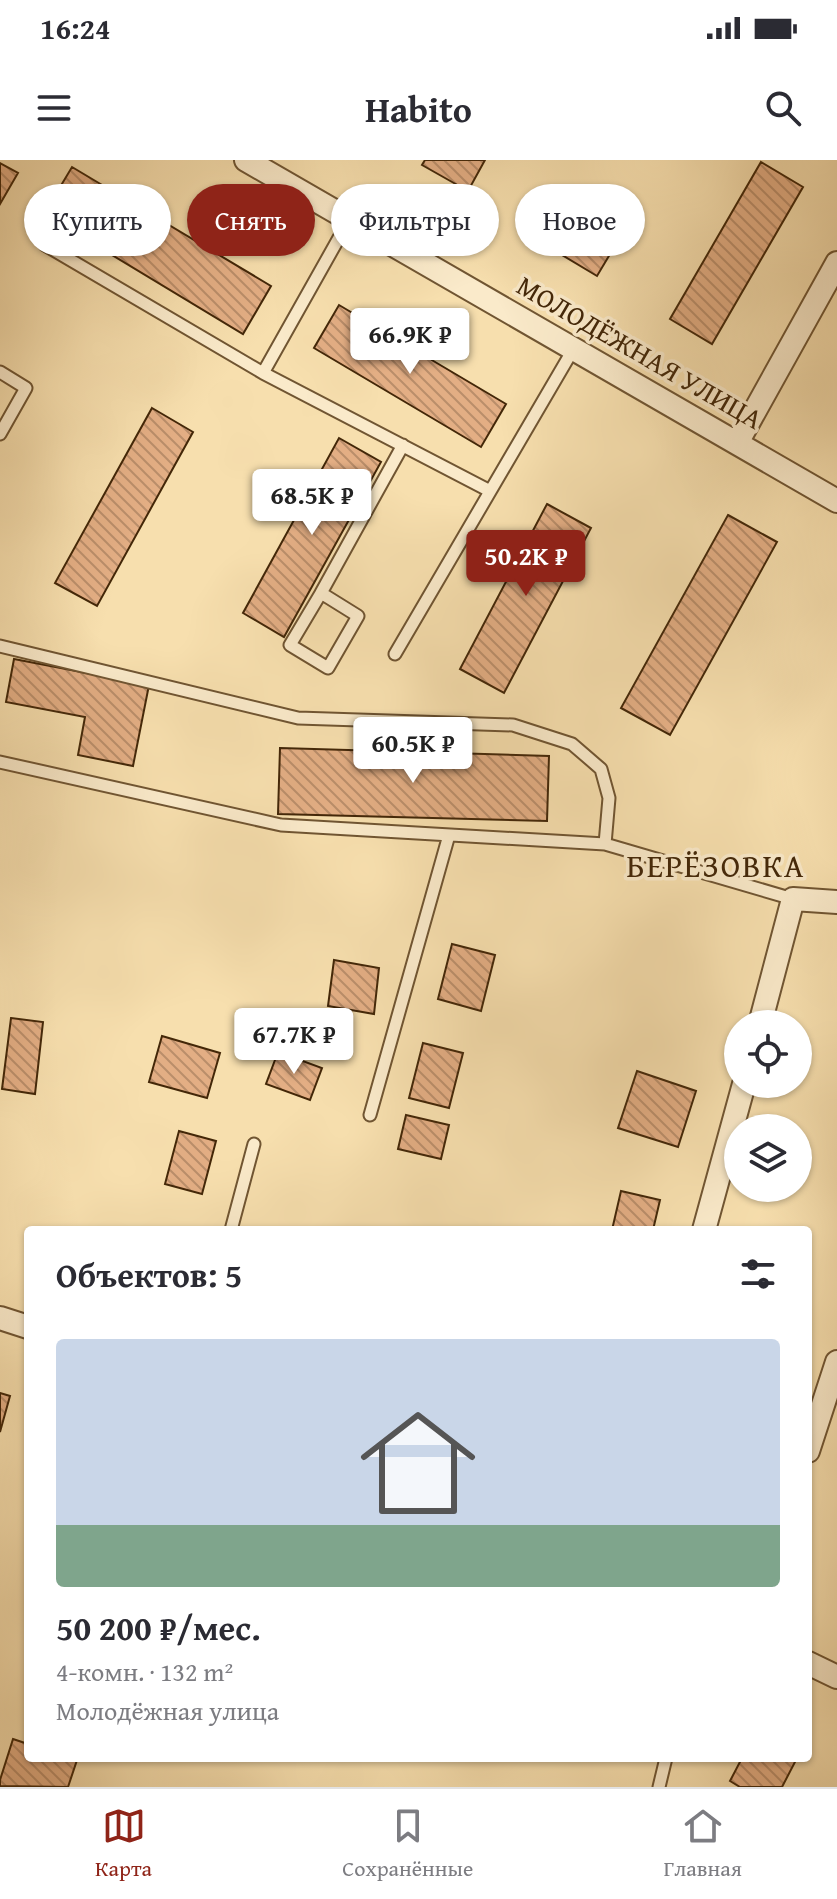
<!DOCTYPE html>
<html lang="ru">
<head>
<meta charset="utf-8">
<style>
  body { margin:0; font-family:"Gentium Book Plus",serif; background:#f2f2f3; color:#2b2b33; height:100vh; display:flex; flex-direction:column; font-size:30px; white-space:nowrap }
  * { box-sizing:border-box; margin:0 }
  p { font-size:26px; color:#7c7c81 }
  .icon { flex:none; width:44px; height:44px; fill:none; stroke:currentColor; stroke-width:2; stroke-linecap:round; stroke-linejoin:round }
  .map { position:relative; flex:1; overflow:hidden }
  .panel { position:absolute; left:24px; top:1066px; width:788px; height:536px; display:flex; flex-direction:column; background:#fff; border-radius:8px; box-shadow:0 2px 6px #0004 }
  .panel>* { flex:none }
  .banner { position:absolute; left:24px; top:24px; width:790px; height:72px; display:flex; gap:16px }
  .fabs { position:absolute; left:724px; top:850px; display:grid; gap:16px }
  .fabs a { display:grid; place-items:center; width:88px; height:88px; border-radius:50%; background:#fff; box-shadow:0 2px 6px #0004; font-size:40px }
  .price { position:absolute; translate:-50% -68px; padding:0 18px; border-radius:8px; background:#fff; color:#222; font-size:26px; line-height:52px; filter:drop-shadow(0 2px 4px #0008) }
  .price::after { content:''; position:absolute; left:50%; top:48px; width:24px; height:18px; margin-left:-12px; background:inherit; clip-path:polygon(0 0,100% 0,50% 100%) }
  .price.active { background:#8f2418; color:#fff }
  ul { padding:0; list-style:none }
  li { display:grid; align-content:center; gap:16px; height:424px; padding:0 32px }
  li+li { border-top:2px solid #e1e1e2 }
  li span { display:grid; place-items:center; height:248px; border-radius:8px; color:#555 }
  li>.icon { margin-inline-start:auto }
  span .icon { width:144px; height:144px; fill:#fffc; stroke-width:1 }
  li b { font-size:34px }
  h2 { display:flex; justify-content:space-between; align-items:center; height:96px; padding:0 32px; font-size:34px }
  .tag { padding:0 28px; border-radius:36px; background:#fff; box-shadow:0 2px 6px #0004; font-size:28px; line-height:72px }
  .tag.active { background:#8f2418; color:#fff }
  .status { display:flex; justify-content:space-between; align-items:center; height:56px; padding:0 40px; background:#fff; direction:ltr }
  .status svg { height:22px; fill:currentColor }
  header { display:flex; justify-content:space-between; align-items:center; height:104px; padding:0 32px; background:#fff; font-size:36px; font-weight:600 }
  .tab-bar { display:flex; justify-content:space-around; align-items:center; height:112px; border-top:2px solid #e1e1e2; background:#fff; font-size:22px; color:#7c7c81 }
  .tab-bar a { display:grid; justify-items:center; gap:4px }
  .tab-bar .active { color:#8f2418 }
  .map>svg:first-child { display:block }
  .building { fill:url(#building-back-hatch); stroke:#432708; stroke-width:2 }
  .lines { fill:none; stroke-linecap:round; stroke-linejoin:round }
  .service-casing { stroke:#705532; stroke-width:15 }
  .minor-casing { stroke:#705532; stroke-width:26 }
  .service { stroke:#faeaca; stroke-width:11 }
  .minor { stroke:#faeaca; stroke-width:22 }
  .labels { text-anchor:middle; stroke-width:7; stroke-linejoin:round; paint-order:stroke }
  .street-label { font-size:28px; fill:#432708; stroke:#faeaca }
  .quarter-label { font-size:32px; letter-spacing:2px; fill:#432708; stroke:#faeaca }
</style>
</head>
<body>
<div class="status"><b>16:24</b><svg viewBox="0 0 49 12"><path d="M0 12V9h3v3zM5 12V6h3v6zM10 12V3h3v9zM15 12V0h3v12zM26 1h20v11H26zM47 4h2v5h-2z"/></svg></div>
<header><svg class="icon" aria-label="menu" viewBox="0 0 24 24"><path d="M4 6h16M4 12h16M4 18h16"/></svg>Habito<svg class="icon" aria-label="search" viewBox="0 0 24 24"><circle cx="10" cy="10" r="6"/><path d="M15 15l6 6"/></svg></header>
<div class="map">
<svg width="837" height="1627" viewBox="0 0 837 1627">
  <defs>
    <pattern id="building-back-hatch" width="6" height="6" patternUnits="userSpaceOnUse" patternTransform="scale(2)"><rect width="6" height="6" fill="#e3ae84"/><path d="M-1 5l2 2M0 0l6 6M5-1l2 2" fill="none" stroke="#ba8e6a"/></pattern>
  </defs>
  <rect width="100%" height="100%" fill="#f7dfae"/>
  <filter id="stains"><feTurbulence type="fractalNoise" baseFrequency=".0025" numOctaves="4"/><feColorMatrix values="0 0 0 0 .2 0 0 0 0 .09 0 0 0 0 .02 0 0 0 .5 -.17"/></filter>
  <radialGradient id="worn" r=".72"><stop offset=".6" stop-color="#630" stop-opacity="0"/><stop offset="1" stop-color="#630" stop-opacity=".3"/></radialGradient>
  <path class="building" d="M425,0H485L468,31L422,5Z
    M761,2L803,27L712,184L670,159Z
    M0,3L18,13L0,44Z
    M72,7L271,126L243,174L44,54Z
    M564,46L619,79L597,116L542,83Z
    M339,145L506,244L481,287L314,188Z
    M152,248L193,272L97,446L55,423Z
    M339,278L381,302L284,477L243,453Z
    M547,344L591,368L504,533L460,509Z
    M728,355L777,382L670,575L621,548Z
    M14,499L149,525L133,606L78,595L85,557L6,542Z
    M280,588L549,596L547,661L278,654Z
    M452,784L495,795L481,851L438,839Z
    M334,800L379,808L374,854L328,846Z
    M11,858L43,862L35,934L2,929Z
    M162,876L220,893L207,938L149,922Z
    M423,883L463,893L449,948L409,938Z
    M278,892L322,908L310,940L266,924Z
    M637,911L696,931L678,987L618,968Z
    M406,955L449,965L441,999L398,989Z
    M179,971L216,981L202,1034L165,1024Z
    M621,1031L660,1040L653,1070H612Z
    M0,1233L10,1236L0,1272Z
    M13,1579L28,1584V1598H72L77,1600L68,1627L0,1626V1620Z
    M742,1598H788L795,1602L782,1627H740L730,1621Z"/>
  <g class="lines">
    <g class="service-casing">
      <path id="service" d="M45,85L263,213L490,331
        M0,212L26,228L0,274
        M263,213L349,60
        M321,433L358,456L328,508L290,485Z
        M321,433L403,285
        M0,486L298,558L513,565L572,584L601,609L609,638L605,684
        M395,494L574,188
        M0,602L281,665L605,684L793,739
        M370,955L449,675
        M231,1070L254,984
        M659,1627L666,1598"/>
    </g>
    <g class="minor-casing">
      <path id="minor" d="M246,0L837,341
        M737,283L837,103
        M760,864L793,739L837,742
        M704,1070L744,924
        M0,1158L28,1167
        M808,1291L837,1202
        M808,1503L837,1517"/>
    </g>
    <use href="#service" class="service"/>
    <use href="#minor" class="minor"/>
  </g>
  <g class="labels">
    <g class="street-label">
      <text transform="translate(640 192) rotate(30)" y="10">МОЛОДЁЖНАЯ УЛИЦА</text>
    </g>
    <g class="quarter-label">
      <text x="716" y="717">БЕРЁЗОВКА</text>
    </g>
  </g>
  <rect width="100%" height="100%" filter="url(#stains)"/>
  <rect width="100%" height="100%" fill="url(#worn)"/>
</svg>
<div class="fabs">
<a><svg class="icon" aria-label="locate" viewBox="0 0 24 24"><circle cx="12" cy="12" r="6"/><path d="M12 2v4M12 18v4M2 12h4M18 12h4"/></svg></a>
<a><svg class="icon" aria-label="layers" viewBox="0 0 24 24"><path d="M12 4l9 5-9 5-9-5zM3 14l9 5 9-5"/></svg></a>
</div>
<b class="price" style="left:410px;top:216px">66.9K ₽</b>
<b class="price" style="left:312px;top:377px">68.5K ₽</b>
<b class="price active" style="left:526px;top:438px">50.2K ₽</b>
<b class="price" style="left:413px;top:625px">60.5K ₽</b>
<b class="price" style="left:294px;top:916px">67.7K ₽</b>
<div class="banner">
<a class="tag">Купить</a>
<a class="tag active">Снять</a>
<a class="tag">Фильтры</a>
<a class="tag">Новое</a>
</div>
<section class="panel">
<h2>Объектов: 5<svg class="icon" aria-label="filters" viewBox="0 0 24 24"><path d="M4 7h16M4 17h16"/><circle cx="9" cy="7" r="2"/><circle cx="15" cy="17" r="2"/></svg></h2>
<ul>
<li><span style="background:linear-gradient(#c9d6e8 75%,#7fa58c 0)"><svg class="icon" aria-label="home" viewBox="0 0 24 24"><path d="M3 11l9-7 9 7M6 9v11h12V9"/></svg></span><div><b>50 200 ₽/мес.</b><p>4-комн. · 132 m²</p><p>Молодёжная улица</p></div></li>
</ul>
</section>
</div>
<nav class="tab-bar">
<a class="active"><svg class="icon" aria-label="map" viewBox="0 0 24 24"><path d="M3 6l6-2 6 2 6-2v14l-6 2-6-2-6 2zM9 4v14M15 6v14"/></svg>Карта</a>
<a><svg class="icon" aria-label="saved" viewBox="0 0 24 24"><path d="M7 4h10v16l-5-4-5 4z"/></svg>Сохранённые</a>
<a><svg class="icon" aria-label="home" viewBox="0 0 24 24"><path d="M3 11l9-7 9 7M6 9v11h12V9"/></svg>Главная</a>
</nav>
</body>
</html>
